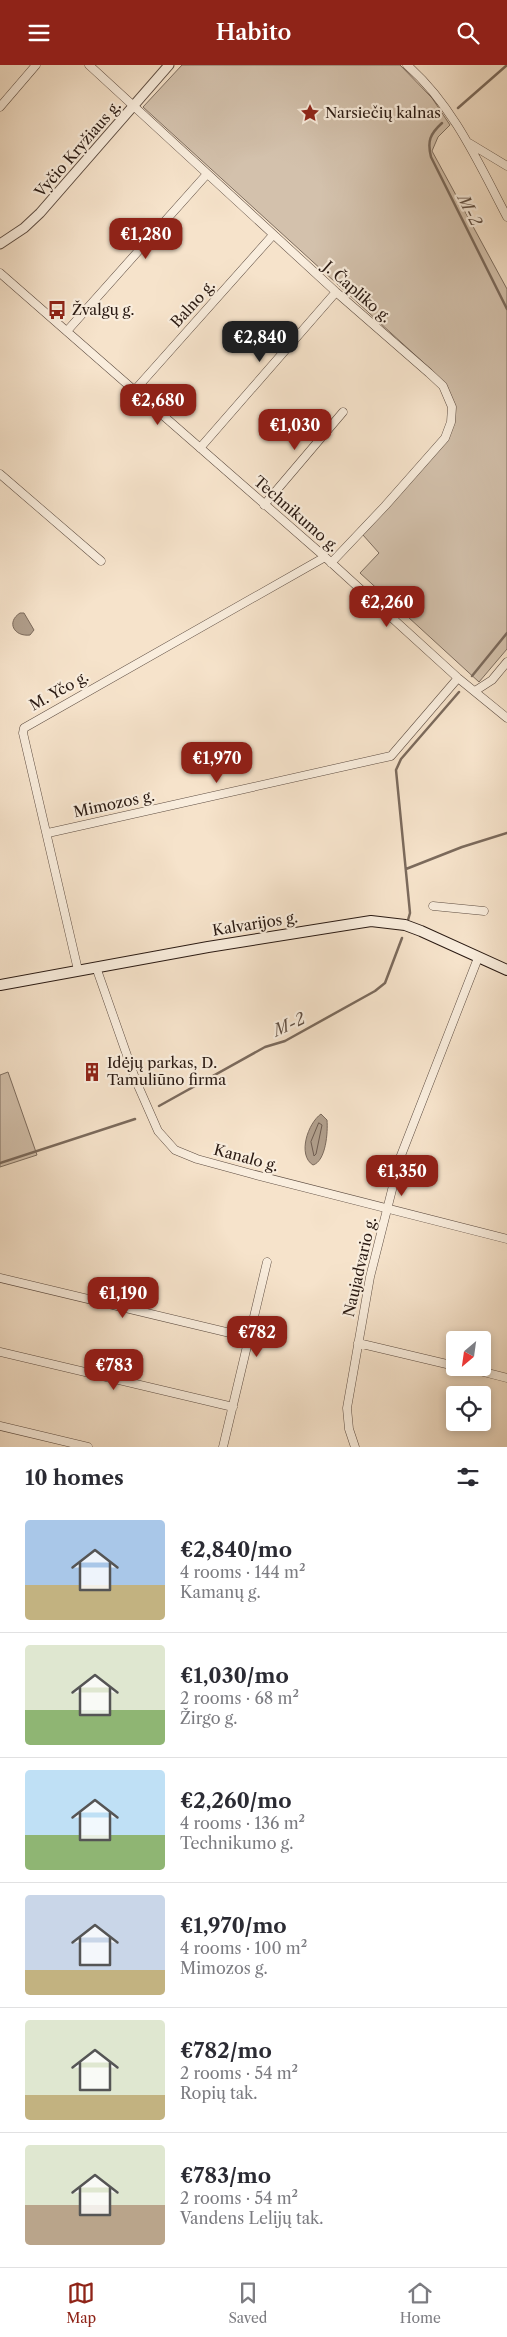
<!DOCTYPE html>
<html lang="en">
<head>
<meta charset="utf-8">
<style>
  body { margin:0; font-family:"Libre Caslon Text",serif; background:#f7f7f7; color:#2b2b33; height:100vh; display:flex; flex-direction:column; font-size:19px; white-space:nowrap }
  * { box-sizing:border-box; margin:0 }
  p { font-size:16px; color:#7c7c81 }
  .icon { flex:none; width:28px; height:28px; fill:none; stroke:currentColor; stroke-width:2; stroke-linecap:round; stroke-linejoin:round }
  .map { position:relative; height:1382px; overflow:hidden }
  .drawer { display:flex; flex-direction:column; background:#fff; flex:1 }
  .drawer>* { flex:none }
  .needle { width:32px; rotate:209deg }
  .tools { position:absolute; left:446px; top:1266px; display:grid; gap:10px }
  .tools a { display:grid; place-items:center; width:45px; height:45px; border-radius:5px; background:#fff; box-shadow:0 2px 8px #0003; font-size:25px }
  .price { position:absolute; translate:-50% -42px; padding:0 11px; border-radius:10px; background:#8f2418; color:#fff; font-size:16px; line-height:32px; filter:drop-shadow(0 1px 2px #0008) }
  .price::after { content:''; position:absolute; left:50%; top:30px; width:15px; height:11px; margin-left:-8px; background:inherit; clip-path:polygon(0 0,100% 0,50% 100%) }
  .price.current { background:#222; color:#fff }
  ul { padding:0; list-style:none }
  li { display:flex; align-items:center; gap:15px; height:125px; padding:0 25px }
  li+li { border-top:1px solid #e1e1e2 }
  li span { display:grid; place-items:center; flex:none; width:140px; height:100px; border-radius:5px; color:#555 }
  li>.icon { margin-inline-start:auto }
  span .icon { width:60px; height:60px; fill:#fffc; stroke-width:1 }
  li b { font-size:21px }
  h2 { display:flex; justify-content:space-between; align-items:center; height:60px; padding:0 25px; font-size:21px }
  header { display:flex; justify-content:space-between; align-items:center; height:65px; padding:0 25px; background:#8f2418; color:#fff; font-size:22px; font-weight:600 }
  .menu { display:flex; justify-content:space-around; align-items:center; height:70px; border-top:1px solid #e1e1e2; background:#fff; font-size:14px; color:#7c7c81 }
  .menu a { display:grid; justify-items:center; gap:2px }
  .menu .current { color:#8f2418 }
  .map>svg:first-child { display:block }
  .green { fill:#d3c1ac; stroke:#7e6e60 }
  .water { fill:#b19f8c; stroke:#7b6a5c }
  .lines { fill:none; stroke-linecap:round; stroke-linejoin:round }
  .shore { stroke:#6e5c50; stroke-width:1 }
  .stream { stroke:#7b6a5c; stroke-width:2.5 }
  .minor-casing { stroke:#5d4c41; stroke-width:9 }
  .tertiary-casing { stroke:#5d4c41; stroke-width:11 }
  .secondary-casing { stroke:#2a1a13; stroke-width:12 }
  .minor { stroke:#f9eddd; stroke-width:8 }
  .tertiary { stroke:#f9eddd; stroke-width:9 }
  .secondary { stroke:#f9eddd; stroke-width:10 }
  .labels { text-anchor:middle; stroke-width:4.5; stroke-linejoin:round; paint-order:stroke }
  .poi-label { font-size:15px; fill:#2a1a13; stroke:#f9eddd; text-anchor:start }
  .street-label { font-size:15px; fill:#2a1a13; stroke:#f9eddd }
  .water-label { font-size:16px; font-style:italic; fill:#604f43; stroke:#f9eddd }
</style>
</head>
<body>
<header><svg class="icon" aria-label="menu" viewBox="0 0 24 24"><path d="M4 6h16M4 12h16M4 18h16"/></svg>Habito<svg class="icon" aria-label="search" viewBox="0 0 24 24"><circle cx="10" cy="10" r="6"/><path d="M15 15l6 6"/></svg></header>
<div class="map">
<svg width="507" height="1382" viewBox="0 0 507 1382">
  <rect width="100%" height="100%" fill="#f6e3cb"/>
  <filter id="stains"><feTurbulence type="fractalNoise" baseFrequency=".004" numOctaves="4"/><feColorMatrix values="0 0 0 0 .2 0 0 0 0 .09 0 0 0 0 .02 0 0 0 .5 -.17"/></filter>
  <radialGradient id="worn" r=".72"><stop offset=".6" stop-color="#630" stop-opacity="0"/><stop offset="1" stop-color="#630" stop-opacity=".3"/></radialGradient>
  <path class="green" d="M182,0H400L432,33L450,60L438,72L432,86L507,224V584L479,617L360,508L379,488L363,470L446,377C461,350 456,331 436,309L143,42Z
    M8,1007L37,1090L0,1102V1010Z"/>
  <path class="water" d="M20,548H24L34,565L30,570C14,572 6,557 20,548Z
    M321,1049L327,1055C328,1067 326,1096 313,1100C297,1090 308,1058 321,1049Z"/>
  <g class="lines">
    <path class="shore" d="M319,1058L322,1060L316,1089L314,1091L311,1077Z"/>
    <path class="stream" d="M458,43L507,0
      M442,58C430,69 427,76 431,92L507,244
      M472,611L507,568
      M406,804L462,782L507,768
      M408,855L410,848L396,705L401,694L459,627
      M159,1041L265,982L285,976L375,926L385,918L402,873
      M0,1098L135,1054"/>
    <g class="minor-casing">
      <path id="minor" d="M89,0L336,227L429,308L443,321L452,342L451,357L445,373L385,441L331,498
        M407,0C453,40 479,99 507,152
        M0,42L36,0
        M469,78L507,101
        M0,208L325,492L458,613L507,653
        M67,266L207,109
        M134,326L273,170
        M200,383L336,227
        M0,409L101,496
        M264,440L343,347
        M475,626L492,615L507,597
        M48,768L391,691L458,613
        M433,841L484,846
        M96,902L136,1016L158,1066L175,1085L197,1094L252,1109L507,1174
        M78,905L23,668L24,663L325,492
        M0,1213L251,1273
        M358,1278L455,1301
        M0,1287L233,1342
        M464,1302L507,1313
        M0,1361L88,1382
        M223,1382L267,1197
        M355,1382L349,1364L347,1343L370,1212L400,1093L478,893"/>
    </g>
    <g class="tertiary-casing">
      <path id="tertiary" d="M0,179L24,163L40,148L169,0"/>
    </g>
    <g class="secondary-casing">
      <path id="secondary" d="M0,920L208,882L371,856L405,860L421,866L507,905"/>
    </g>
    <use href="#minor" class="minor"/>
    <use href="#tertiary" class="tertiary"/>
    <use href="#secondary" class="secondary"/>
  </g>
  <defs>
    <g id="sight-bare" transform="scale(1.5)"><path d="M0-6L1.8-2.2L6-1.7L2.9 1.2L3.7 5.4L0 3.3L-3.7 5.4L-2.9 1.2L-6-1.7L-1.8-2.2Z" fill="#8f2418" stroke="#f9eddd" stroke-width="2.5" paint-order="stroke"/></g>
    <g id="bus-bare" transform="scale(1.5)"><path d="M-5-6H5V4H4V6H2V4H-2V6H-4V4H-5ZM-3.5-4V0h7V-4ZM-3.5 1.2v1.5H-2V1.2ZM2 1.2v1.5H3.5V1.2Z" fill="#8f2418" stroke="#f9eddd" stroke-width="2.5" paint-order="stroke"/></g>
    <g id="building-bare" transform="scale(1.5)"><path d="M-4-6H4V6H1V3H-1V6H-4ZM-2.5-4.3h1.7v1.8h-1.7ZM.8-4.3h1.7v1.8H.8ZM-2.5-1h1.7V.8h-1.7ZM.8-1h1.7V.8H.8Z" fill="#8f2418" stroke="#f9eddd" stroke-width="2.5" paint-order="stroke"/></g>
  </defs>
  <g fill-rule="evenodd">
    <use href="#sight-bare" x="310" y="48"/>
    <use href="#bus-bare" x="57" y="245"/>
    <use href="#building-bare" x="92" y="1007"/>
  </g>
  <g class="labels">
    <g class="poi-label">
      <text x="325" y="53">Narsiečių kalnas</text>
      <text x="72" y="250">Žvalgų g.</text>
      <text x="107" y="1003">Idėjų parkas, D.<tspan x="107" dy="17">Tamuliūno firma</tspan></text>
    </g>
    <g class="street-label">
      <text transform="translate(78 84) rotate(-49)" y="5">Vyčio Kryžiaus g.</text>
      <text transform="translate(357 227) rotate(41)" y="5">J. Čapliko g.</text>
      <text transform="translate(193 239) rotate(-48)" y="5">Balno g.</text>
      <text transform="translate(296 449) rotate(41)" y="5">Technikumo g.</text>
      <text transform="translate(59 626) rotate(-29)" y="5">M. Yčo g.</text>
      <text transform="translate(114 739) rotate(-12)" y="5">Mimozos g.</text>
      <text transform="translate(255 859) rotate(-9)" y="5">Kalvarijos g.</text>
      <text transform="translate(246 1093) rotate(15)" y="5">Kanalo g.</text>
      <text transform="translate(360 1202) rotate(-77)" y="5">Naujadvario g.</text>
    </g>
    <g class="water-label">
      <text transform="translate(470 145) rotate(63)" y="6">M-2</text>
      <text transform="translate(289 959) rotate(-25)" y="6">M-2</text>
    </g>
  </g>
  <rect width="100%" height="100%" filter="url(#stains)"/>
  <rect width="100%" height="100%" fill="url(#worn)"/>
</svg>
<div class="tools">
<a><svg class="needle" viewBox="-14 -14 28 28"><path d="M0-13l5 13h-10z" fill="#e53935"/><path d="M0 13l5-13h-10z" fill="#7c7c81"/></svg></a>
<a><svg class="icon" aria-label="locate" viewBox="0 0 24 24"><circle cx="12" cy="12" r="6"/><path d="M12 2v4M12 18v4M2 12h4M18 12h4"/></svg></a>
</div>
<b class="price" style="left:146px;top:195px">€1,280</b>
<b class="price current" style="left:260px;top:298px">€2,840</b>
<b class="price" style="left:158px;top:361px">€2,680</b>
<b class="price" style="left:295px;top:386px">€1,030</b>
<b class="price" style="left:387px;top:563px">€2,260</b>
<b class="price" style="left:217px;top:719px">€1,970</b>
<b class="price" style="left:402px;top:1132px">€1,350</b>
<b class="price" style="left:123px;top:1254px">€1,190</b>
<b class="price" style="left:257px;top:1293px">€782</b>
<b class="price" style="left:114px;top:1326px">€783</b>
</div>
<section class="drawer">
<h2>10 homes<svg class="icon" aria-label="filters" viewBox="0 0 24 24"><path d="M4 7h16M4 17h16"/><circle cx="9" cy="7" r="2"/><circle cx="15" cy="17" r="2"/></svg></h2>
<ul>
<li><span style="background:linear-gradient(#a9c7e8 65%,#c2b280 0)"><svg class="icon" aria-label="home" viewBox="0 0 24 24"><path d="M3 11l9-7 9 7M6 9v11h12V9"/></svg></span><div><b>€2,840/mo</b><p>4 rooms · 144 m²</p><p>Kamanų g.</p></div></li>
<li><span style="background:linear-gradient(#dfe7d0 65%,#8fb573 0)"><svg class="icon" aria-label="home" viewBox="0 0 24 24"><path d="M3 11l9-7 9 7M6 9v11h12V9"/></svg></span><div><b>€1,030/mo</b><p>2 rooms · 68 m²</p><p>Žirgo g.</p></div></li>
<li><span style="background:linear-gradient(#bfe0f5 65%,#8fb573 0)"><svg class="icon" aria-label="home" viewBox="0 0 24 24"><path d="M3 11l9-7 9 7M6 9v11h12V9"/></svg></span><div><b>€2,260/mo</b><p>4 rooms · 136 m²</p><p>Technikumo g.</p></div></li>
<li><span style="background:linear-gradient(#c9d6e8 75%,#c2b280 0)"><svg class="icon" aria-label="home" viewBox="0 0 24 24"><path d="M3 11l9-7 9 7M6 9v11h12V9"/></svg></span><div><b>€1,970/mo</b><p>4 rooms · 100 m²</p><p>Mimozos g.</p></div></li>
<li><span style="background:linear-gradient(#dfe7d0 75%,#c2b280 0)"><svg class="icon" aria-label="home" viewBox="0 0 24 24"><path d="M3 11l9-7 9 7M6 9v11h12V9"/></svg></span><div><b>€782/mo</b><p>2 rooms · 54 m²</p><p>Ropių tak.</p></div></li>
<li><span style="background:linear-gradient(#dfe7d0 60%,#b9a48a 0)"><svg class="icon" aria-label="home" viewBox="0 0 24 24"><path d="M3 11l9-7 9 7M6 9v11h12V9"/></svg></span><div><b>€783/mo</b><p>2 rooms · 54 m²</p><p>Vandens Lelijų tak.</p></div></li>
</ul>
</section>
<nav class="menu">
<a class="current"><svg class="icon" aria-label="map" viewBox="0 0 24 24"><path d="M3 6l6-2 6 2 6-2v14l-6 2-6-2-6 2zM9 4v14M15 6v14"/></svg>Map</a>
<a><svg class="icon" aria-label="saved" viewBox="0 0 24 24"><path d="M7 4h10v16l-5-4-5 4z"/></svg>Saved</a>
<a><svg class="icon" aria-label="home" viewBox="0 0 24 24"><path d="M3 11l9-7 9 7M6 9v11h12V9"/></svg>Home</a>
</nav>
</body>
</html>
